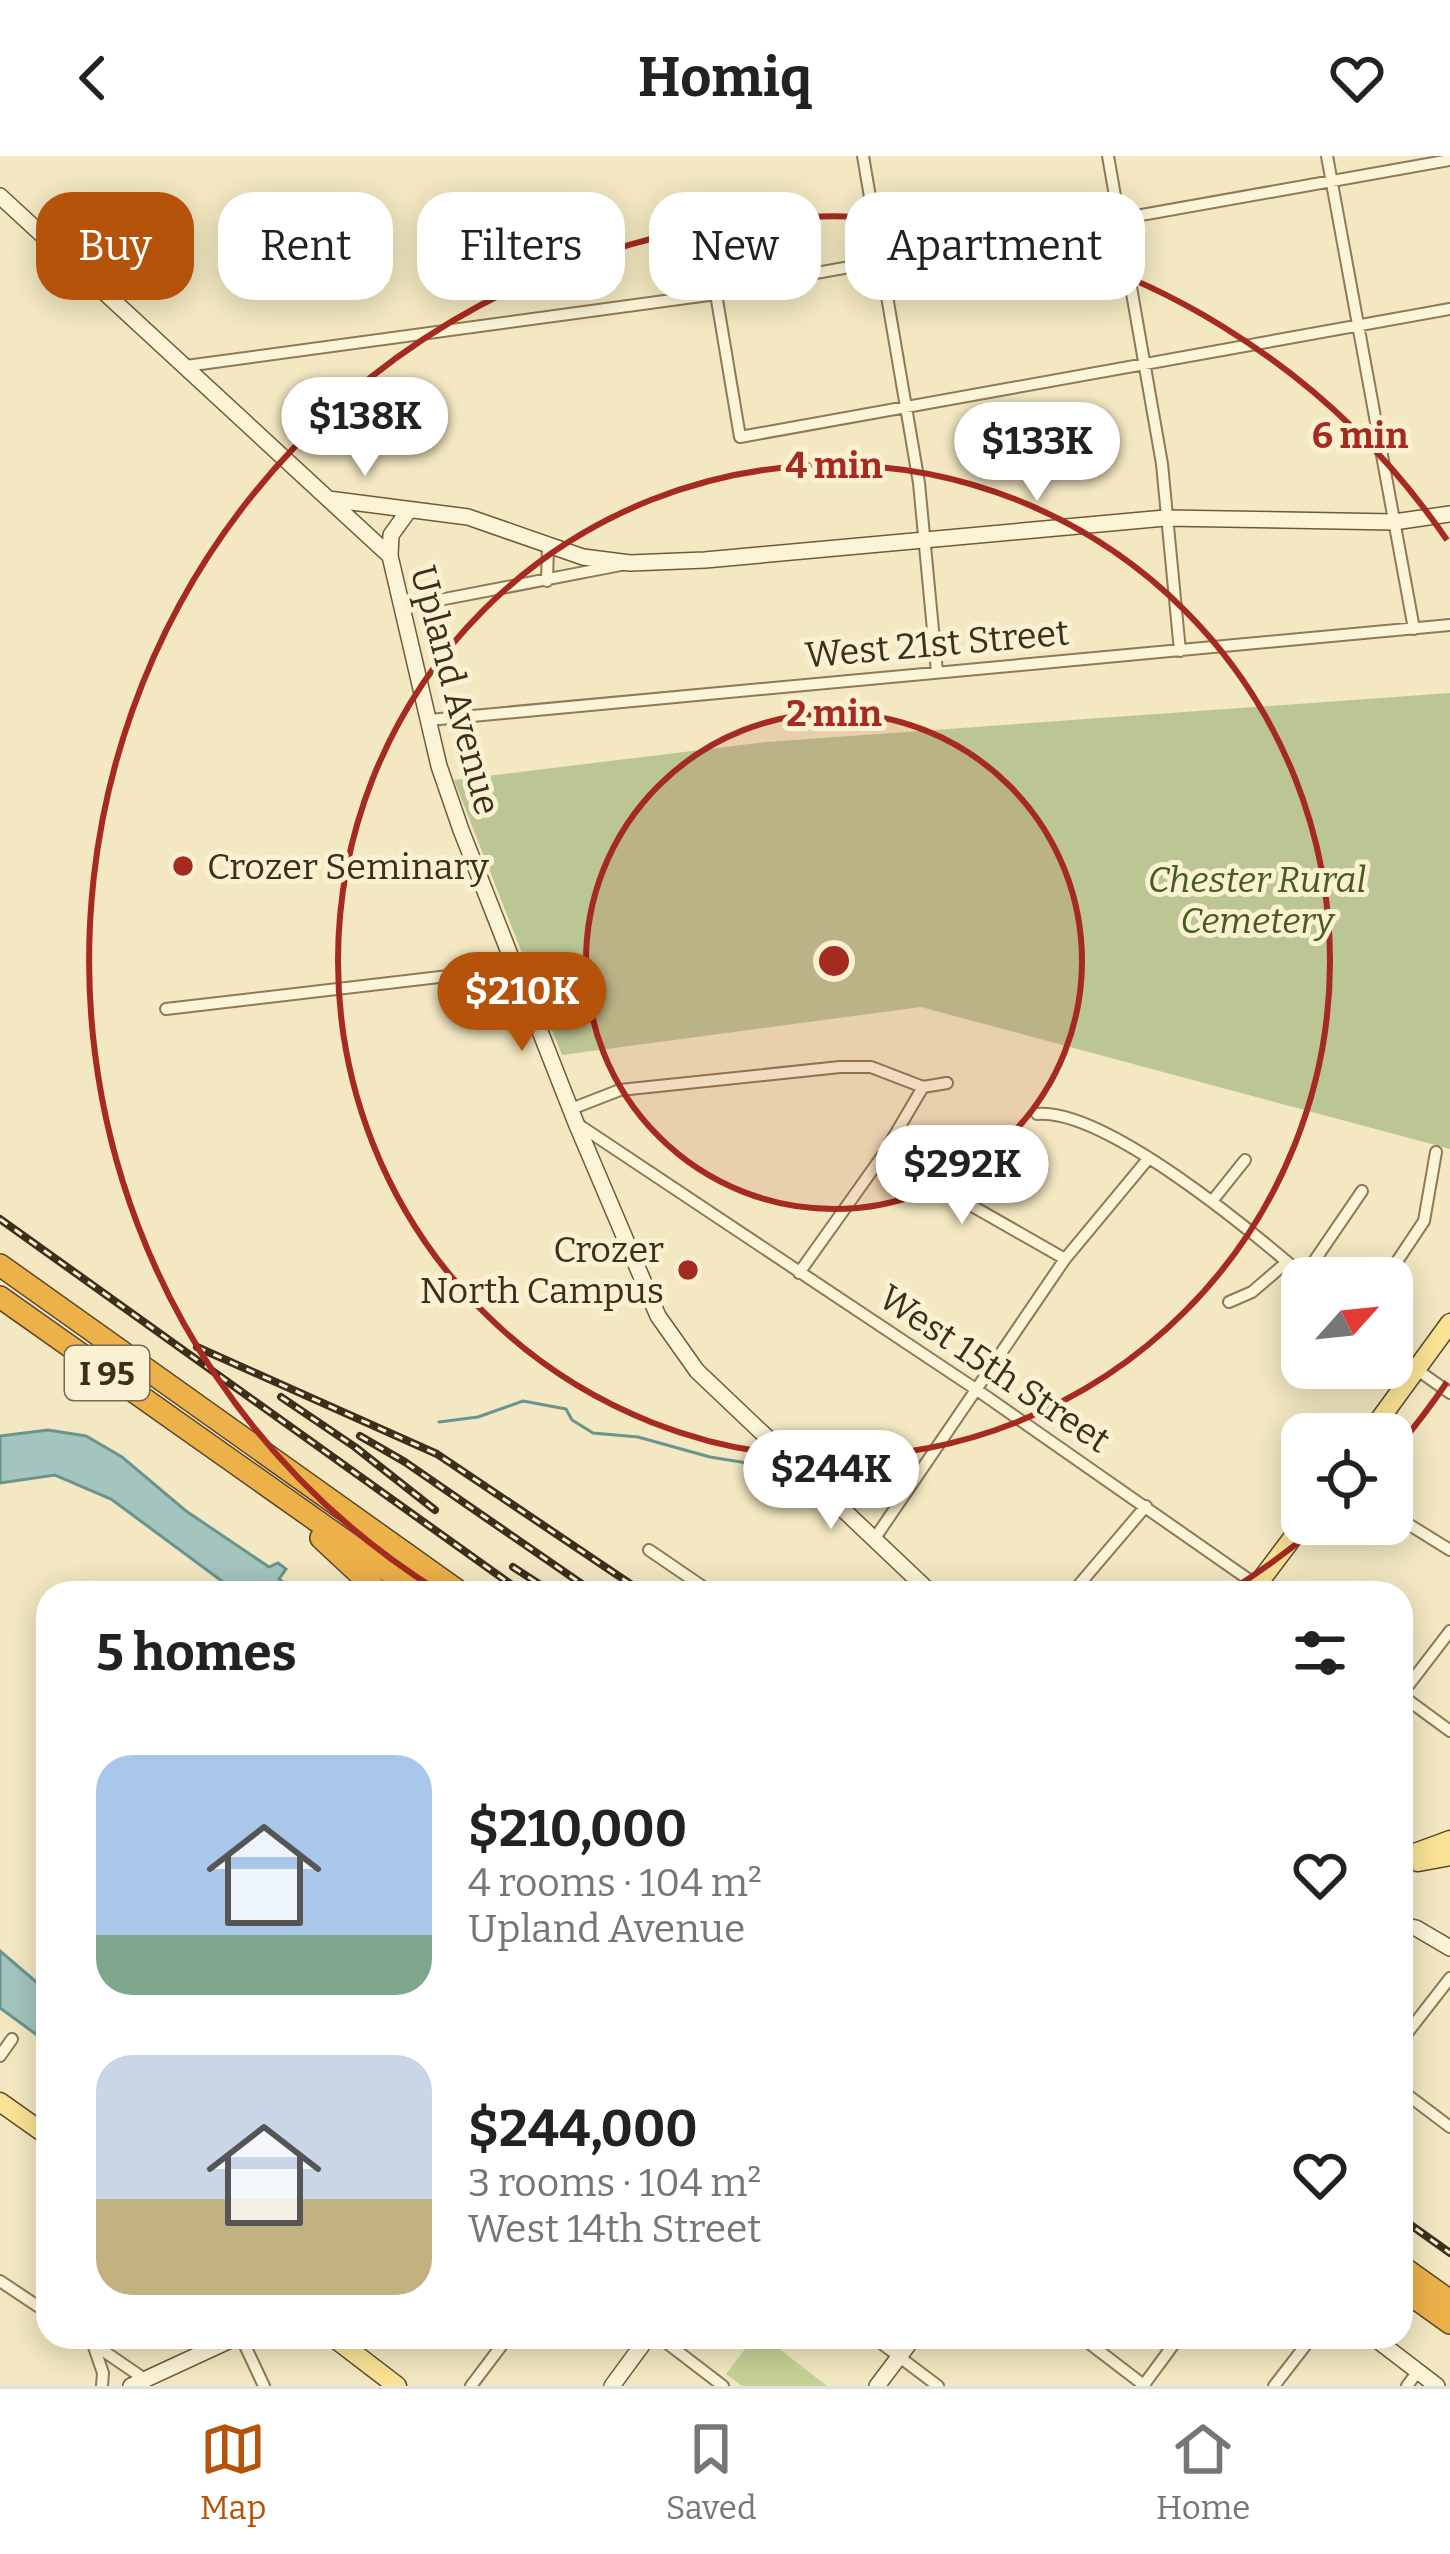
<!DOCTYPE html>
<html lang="en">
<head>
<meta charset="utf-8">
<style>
  body { margin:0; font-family:Bitter,serif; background:#f6f6f6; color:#222; height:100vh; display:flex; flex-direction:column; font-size:45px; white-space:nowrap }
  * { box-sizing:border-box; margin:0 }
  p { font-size:39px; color:#767676 }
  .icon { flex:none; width:66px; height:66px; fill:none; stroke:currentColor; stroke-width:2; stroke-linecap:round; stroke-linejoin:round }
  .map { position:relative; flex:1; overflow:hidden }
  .details { position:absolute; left:36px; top:1425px; width:1377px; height:768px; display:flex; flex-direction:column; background:#fff; border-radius:36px; box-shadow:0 6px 30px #0003 }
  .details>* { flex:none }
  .banner { position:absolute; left:36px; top:36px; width:1380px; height:108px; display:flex; gap:24px }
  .needle { width:78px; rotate:63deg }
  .fabs { position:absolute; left:1281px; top:1101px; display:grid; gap:24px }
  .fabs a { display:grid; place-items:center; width:132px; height:132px; border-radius:24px; background:#fff; box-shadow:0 6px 30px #0003; font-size:60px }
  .price { position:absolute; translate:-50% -102px; padding:0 27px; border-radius:42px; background:#fff; color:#222; font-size:39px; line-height:78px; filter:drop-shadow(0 3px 6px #0008) }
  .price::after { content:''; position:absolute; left:50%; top:72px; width:36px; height:27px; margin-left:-18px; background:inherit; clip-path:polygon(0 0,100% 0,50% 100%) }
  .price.selected { background:#b45309; color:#fff }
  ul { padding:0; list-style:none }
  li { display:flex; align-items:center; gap:36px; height:300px; padding:0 60px }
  li span { display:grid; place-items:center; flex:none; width:336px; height:240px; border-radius:36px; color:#555 }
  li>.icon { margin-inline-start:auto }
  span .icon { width:144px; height:144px; fill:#fffc; stroke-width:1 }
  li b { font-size:51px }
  h2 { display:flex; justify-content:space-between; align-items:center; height:144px; padding:0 60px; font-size:51px }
  .tag { padding:0 42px; border-radius:36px; background:#fff; box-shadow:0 6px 30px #0003; font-size:42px; line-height:108px }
  .tag.selected { background:#b45309; color:#fff }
  header { display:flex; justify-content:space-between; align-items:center; height:156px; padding:0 60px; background:#fff; font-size:54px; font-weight:700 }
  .tab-bar { display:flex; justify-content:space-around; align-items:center; height:168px; border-top:3px solid #e0e0e0; background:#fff; font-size:33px; color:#767676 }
  .tab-bar a { display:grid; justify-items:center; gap:6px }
  .tab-bar .selected { color:#b45309 }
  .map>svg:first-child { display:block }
  .green { fill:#c6d294 }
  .cemetery { fill:#bcc694 }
  .water { fill:#a4c5be; stroke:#6a948e; stroke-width:3 }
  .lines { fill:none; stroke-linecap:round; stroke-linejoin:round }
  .stream { stroke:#6a948e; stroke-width:3 }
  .street-casing { stroke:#8f7956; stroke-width:14 }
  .secondary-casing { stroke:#715a39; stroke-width:18 }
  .primary-casing { stroke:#5c462b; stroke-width:21 }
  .highway-casing { stroke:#5c462b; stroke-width:24 }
  .street { stroke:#fcf4d6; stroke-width:10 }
  .secondary { stroke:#fcf4d6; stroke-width:15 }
  .primary { stroke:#fae395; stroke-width:18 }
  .highway { stroke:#ecb249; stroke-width:21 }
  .rail-casing { stroke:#3d2f1c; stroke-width:8 }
  .rail { stroke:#f9f1d2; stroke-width:3; stroke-dasharray:9; stroke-linecap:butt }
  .ring { fill:none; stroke:#a52a1f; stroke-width:6 }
  .poi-dot { fill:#a52a1f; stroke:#f9f1d2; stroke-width:4.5 }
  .labels { text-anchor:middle; stroke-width:10; stroke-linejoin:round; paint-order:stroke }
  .shield { fill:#f9f1d2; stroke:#756953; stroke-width:3 }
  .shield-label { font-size:33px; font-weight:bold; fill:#3d2f1c }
  .street-label { font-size:36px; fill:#3d2f1c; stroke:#f9f1d2 }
  .poi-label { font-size:36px; fill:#3d2f1c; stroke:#f9f1d2; text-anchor:start }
  .park-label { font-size:36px; font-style:italic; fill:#485c20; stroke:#f9f1d2 }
  .centre { fill:#a52a1f; stroke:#f9f1d2; stroke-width:6 }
  .ring-label { font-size:36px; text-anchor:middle; font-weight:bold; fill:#a52a1f; stroke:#f9f1d2; stroke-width:10; stroke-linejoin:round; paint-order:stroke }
</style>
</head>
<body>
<header><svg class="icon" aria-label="back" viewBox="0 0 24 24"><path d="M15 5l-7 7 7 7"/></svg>Homiq<svg class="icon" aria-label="heart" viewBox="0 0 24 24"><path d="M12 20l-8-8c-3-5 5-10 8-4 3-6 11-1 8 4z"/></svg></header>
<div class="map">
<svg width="1450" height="2230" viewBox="0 0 1450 2230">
  <rect width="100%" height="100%" fill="#f3e8c1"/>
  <path class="green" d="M754,2181H764L827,2230H742L726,2218Z"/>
  <path class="cemetery" d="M1450,537V993L921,851L562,899L454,624L766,586Z"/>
  <path class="water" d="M48,1274L86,1280L122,1301L186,1355L269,1411L278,1407L286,1413L279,1423L297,1437H238L111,1343L55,1319L0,1327V1280Z
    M0,1795L48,1836V1887L0,1852Z"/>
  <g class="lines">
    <path class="stream" d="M439,1266L478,1261L523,1245L566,1253L572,1264L593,1277L638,1281L710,1301L771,1311"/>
    <g class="street-casing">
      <path id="street" d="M863,0L919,327L937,516
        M1108,0L1162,308L1180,495
        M1327,0L1414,473
        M716,138L740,281L1450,153
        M186,210L716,138L732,132L1450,4
        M547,425L548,389
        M403,451L621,409
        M429,564L1450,469
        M166,853L516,812
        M571,953L620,934L840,911H871L923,931L947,927
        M1037,958C1105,952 1254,1077 1306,1122
        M579,969L977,1234L1268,1437
        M883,999L1065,1103
        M1213,1044L1245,1004
        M799,1117L883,999L923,931
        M1304,1120L1362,1035
        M1386,1122L1424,1065L1436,996
        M1229,1146L1252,1136L1287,1106
        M1392,1196L1450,1237
        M1392,1358L1450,1394
        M875,1382L1065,1103L1148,1003
        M649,1394L712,1437
        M1072,1437L1146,1350
        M1401,1539L1450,1475
        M1401,1539L1450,1575
        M1401,1885L1450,1822
        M0,1900L12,1883
        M1401,1934L1450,1971
        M0,2125L48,2157
        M83,2181L146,2224
        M241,2181L264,2230
        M659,2181L723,2230
        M873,2181L938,2230
        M1081,2181L1145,2230
        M94,2191L103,2217L102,2230
        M471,2230L508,2181
        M1143,2230L1179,2181
        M1274,2230L1312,2181
        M1407,2230L1418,2215"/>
    </g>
    <g class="secondary-casing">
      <path id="secondary" d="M0,40L390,400L439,610L461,674L576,967L658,1160L697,1215L931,1437
        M328,343L468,361L583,401L630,407L705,404L1165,362L1394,366L1450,358
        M390,399L391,379L409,354
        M1401,1769L1416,1772L1450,1792
        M1373,2181L1437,2230
        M131,2230L237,2181
        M612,2230L648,2181
        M877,2230L914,2181"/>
    </g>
    <g class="primary-casing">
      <path id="primary" d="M1369,1278L1450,1167
        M1251,1437L1303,1368
        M1401,1702L1450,1684
        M1418,1706L1450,1700
        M0,1946L48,1980
        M333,2181L397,2230"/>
    </g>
    <g class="highway-casing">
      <path id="highway" d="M0,1109L461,1437
        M0,1141L419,1437
        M321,1382L380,1437
        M1401,2110L1450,2145
        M1401,2132L1450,2167"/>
    </g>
    <use href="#street" class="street"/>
    <use href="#secondary" class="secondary"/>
    <use href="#primary" class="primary"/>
    <use href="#highway" class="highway"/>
    <g class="rail-casing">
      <path id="rail" d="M0,1063L523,1437
        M197,1191L437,1298L644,1437
        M281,1241L355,1291L435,1354
        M360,1280L405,1306L595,1437
        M513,1411L553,1437
        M1401,2062L1450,2097"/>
    </g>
    <use href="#rail" class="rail"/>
  </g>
  <circle cx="834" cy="805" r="248" fill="#a52a1f" fill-opacity=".12"/>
  <g class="ring">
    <circle cx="834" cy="805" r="248"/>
    <circle cx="834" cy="805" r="496"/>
    <path d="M1447 1226A744 744 0 0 1 1396 1293M1317 1371A744 744 0 0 1 1228 1436M440 1436A744 744 0 1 1 1447 384"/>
  </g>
  <g class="poi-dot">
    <circle cx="183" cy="710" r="12"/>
    <circle cx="688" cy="1114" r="12"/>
  </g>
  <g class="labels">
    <rect class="shield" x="65" y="1190" width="84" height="54" rx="9"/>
    <g class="shield-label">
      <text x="107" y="1229">I 95</text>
    </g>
    <g class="street-label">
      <text transform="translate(937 487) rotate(-5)" y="13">West 21st Street</text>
      <text transform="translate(456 534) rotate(75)" y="13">Upland Avenue</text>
      <text transform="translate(995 1212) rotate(34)" y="13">West 15th Street</text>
    </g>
    <g class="poi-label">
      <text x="207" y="723">Crozer Seminary</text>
      <text x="664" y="1106" text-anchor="end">Crozer<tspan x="664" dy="41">North Campus</tspan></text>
    </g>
    <g class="park-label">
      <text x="1257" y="736">Chester Rural<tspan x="1257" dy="41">Cemetery</tspan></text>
    </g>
  </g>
  <circle cx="834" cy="805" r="18" class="centre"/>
  <g class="ring-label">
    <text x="1360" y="292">6 min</text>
    <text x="834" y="322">4 min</text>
    <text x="834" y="570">2 min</text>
  </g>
</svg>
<div class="fabs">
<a><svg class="needle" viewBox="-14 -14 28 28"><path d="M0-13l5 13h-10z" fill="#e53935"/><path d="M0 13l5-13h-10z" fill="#767676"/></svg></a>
<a><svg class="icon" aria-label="locate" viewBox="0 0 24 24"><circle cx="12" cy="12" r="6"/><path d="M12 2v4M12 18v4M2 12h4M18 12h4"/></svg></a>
</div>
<b class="price" style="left:365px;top:323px">$138K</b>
<b class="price" style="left:1037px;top:348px">$133K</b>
<b class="price selected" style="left:522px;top:898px">$210K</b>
<b class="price" style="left:962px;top:1071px">$292K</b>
<b class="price" style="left:831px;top:1376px">$244K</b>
<div class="banner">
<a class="tag selected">Buy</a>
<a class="tag">Rent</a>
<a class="tag">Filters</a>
<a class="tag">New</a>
<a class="tag">Apartment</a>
</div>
<section class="details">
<h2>5 homes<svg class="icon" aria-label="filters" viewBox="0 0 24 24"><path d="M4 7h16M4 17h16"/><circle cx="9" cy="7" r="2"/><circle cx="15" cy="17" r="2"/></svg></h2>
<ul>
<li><span style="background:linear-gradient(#a9c7e8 75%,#7fa58c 0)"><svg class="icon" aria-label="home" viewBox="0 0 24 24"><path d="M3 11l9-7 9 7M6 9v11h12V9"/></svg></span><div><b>$210,000</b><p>4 rooms · 104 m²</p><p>Upland Avenue</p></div><svg class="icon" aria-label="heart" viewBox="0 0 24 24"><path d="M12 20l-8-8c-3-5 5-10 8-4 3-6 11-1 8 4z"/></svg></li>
<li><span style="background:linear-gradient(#c9d6e8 60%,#c2b280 0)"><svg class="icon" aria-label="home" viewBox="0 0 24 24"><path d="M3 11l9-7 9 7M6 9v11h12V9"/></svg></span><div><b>$244,000</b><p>3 rooms · 104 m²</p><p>West 14th Street</p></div><svg class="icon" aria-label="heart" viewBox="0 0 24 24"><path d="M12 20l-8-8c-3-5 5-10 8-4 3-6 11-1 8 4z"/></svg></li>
</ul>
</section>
</div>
<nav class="tab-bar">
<a class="selected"><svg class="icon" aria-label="map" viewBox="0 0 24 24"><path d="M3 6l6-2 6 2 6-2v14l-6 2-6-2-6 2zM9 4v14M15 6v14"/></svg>Map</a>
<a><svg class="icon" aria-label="saved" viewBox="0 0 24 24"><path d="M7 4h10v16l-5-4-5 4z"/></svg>Saved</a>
<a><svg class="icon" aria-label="home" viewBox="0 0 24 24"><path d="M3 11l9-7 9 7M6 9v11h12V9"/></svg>Home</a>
</nav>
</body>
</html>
